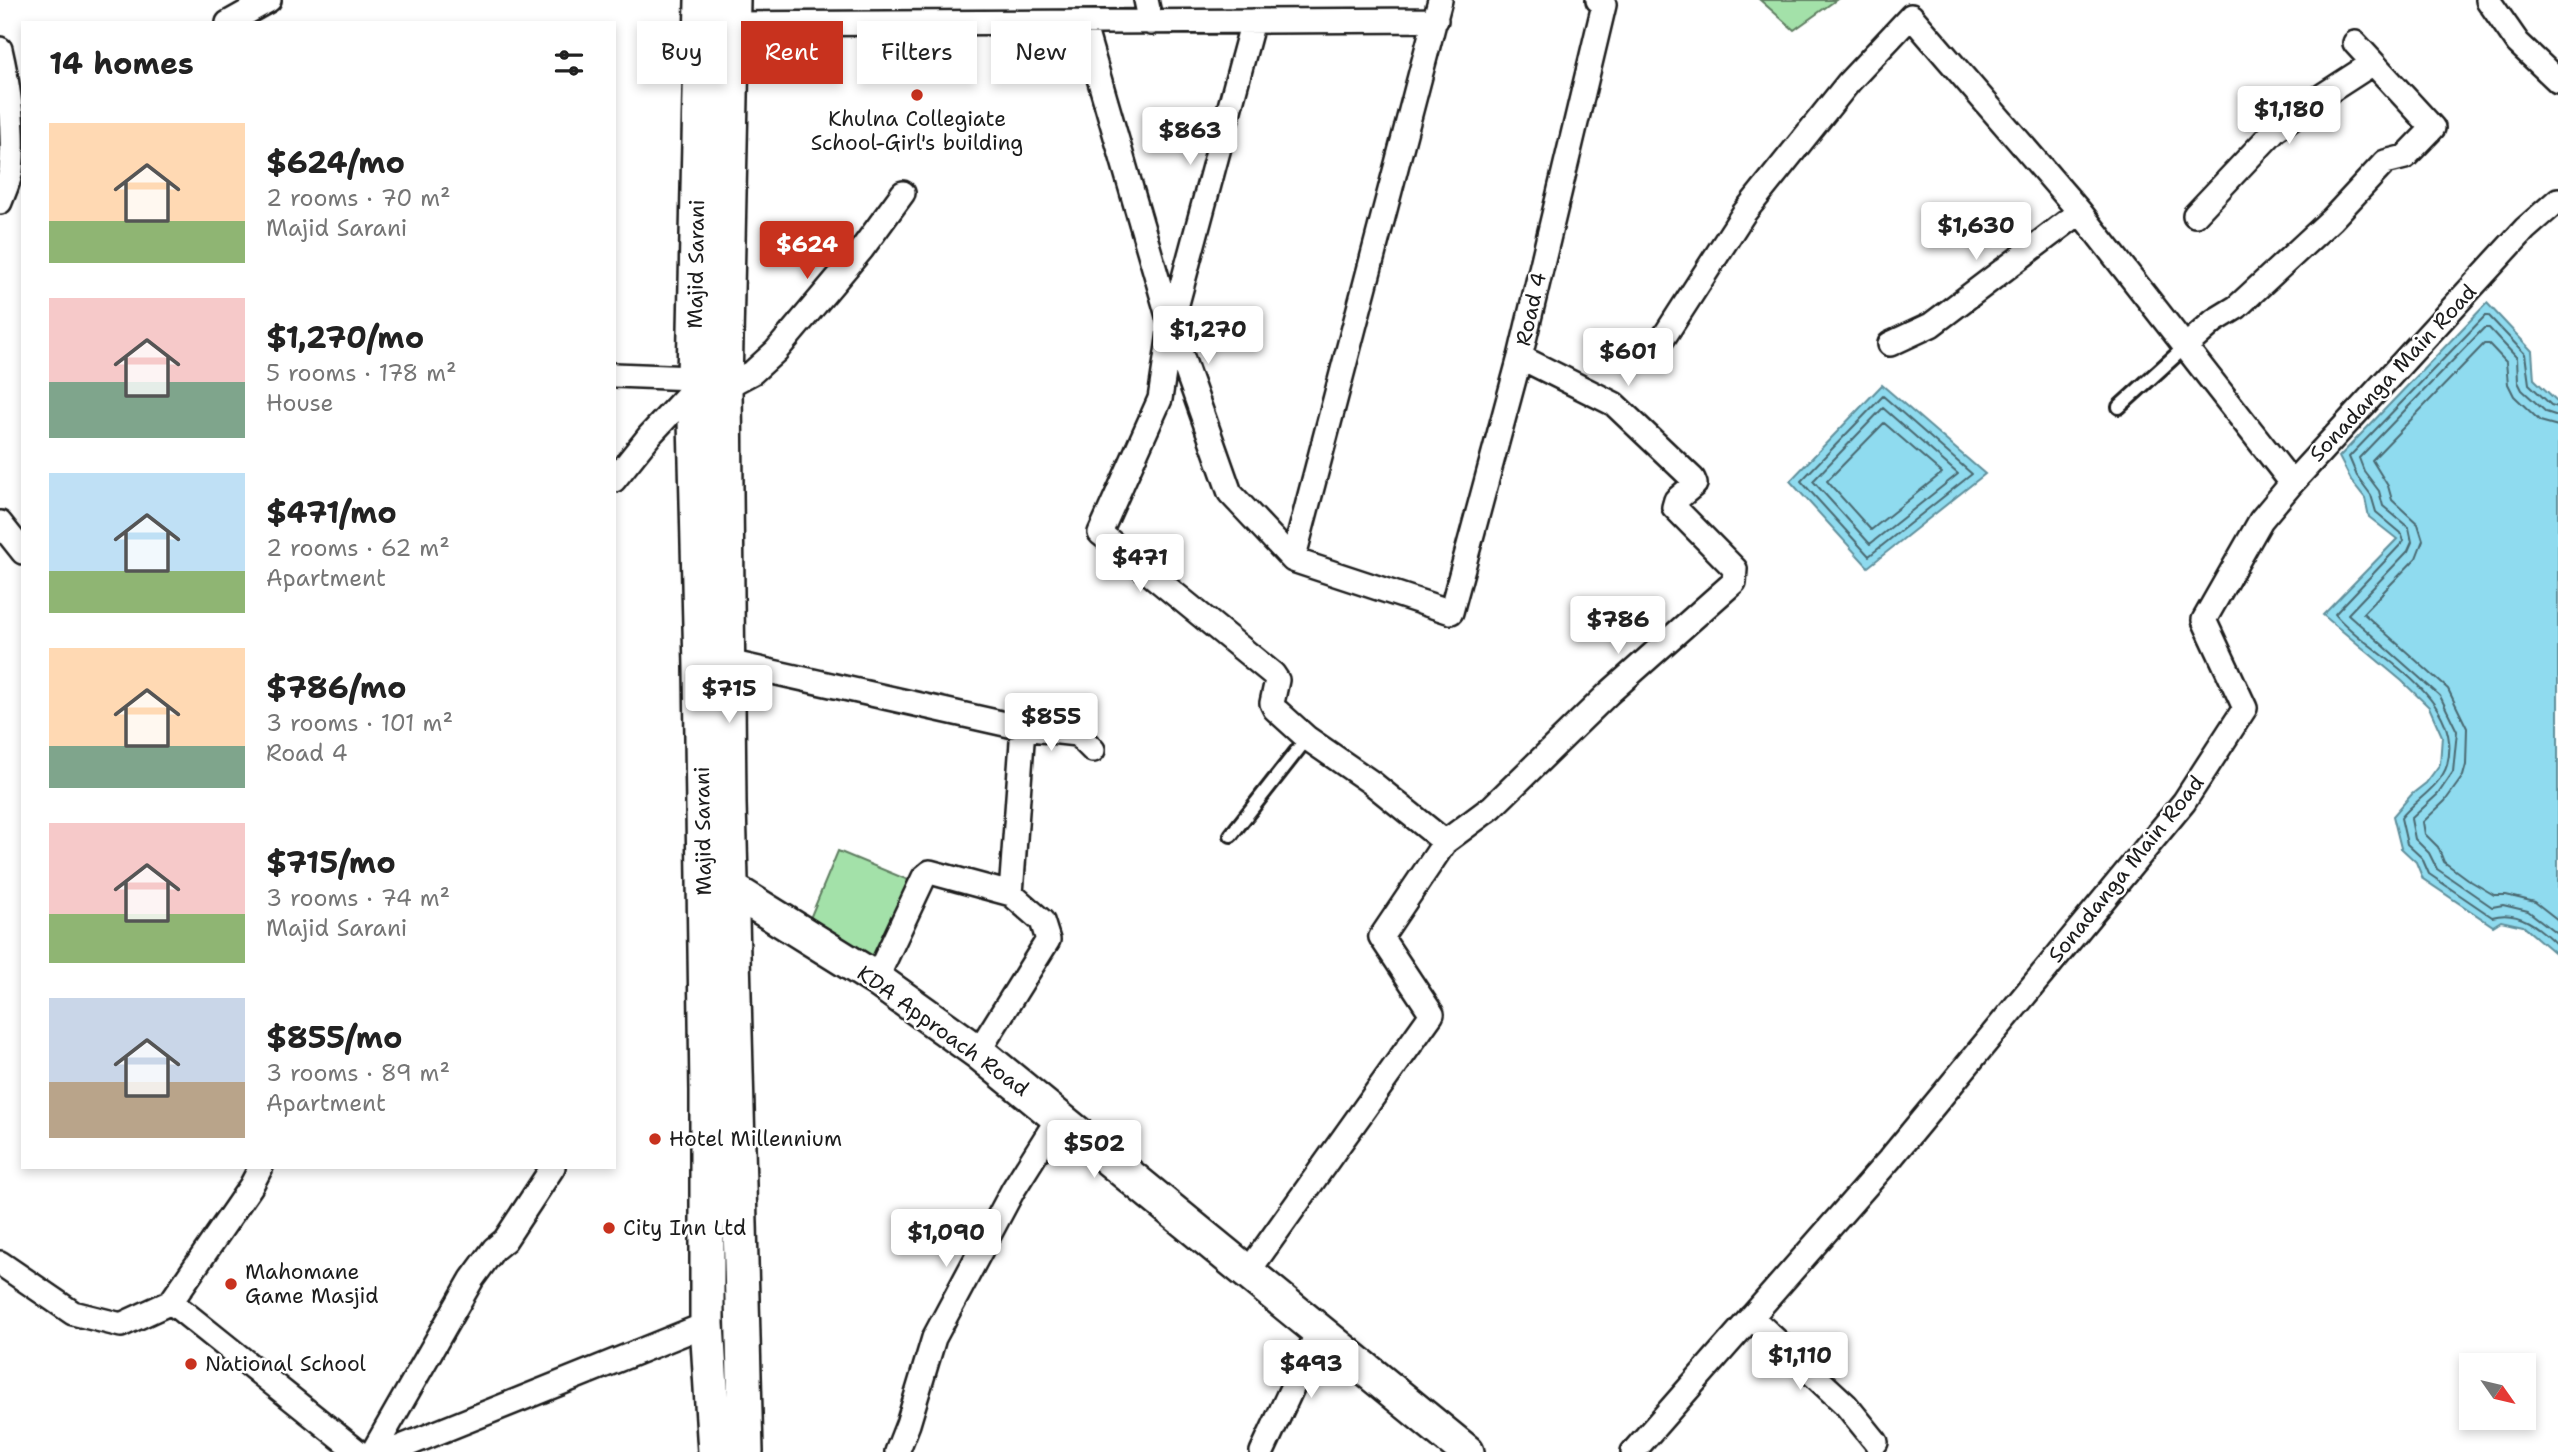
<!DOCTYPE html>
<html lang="en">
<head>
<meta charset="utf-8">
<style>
  body { margin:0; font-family:"Shantell Sans",sans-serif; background:#f6f6f6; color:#222; height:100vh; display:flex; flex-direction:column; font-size:26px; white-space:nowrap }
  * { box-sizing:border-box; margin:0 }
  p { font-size:23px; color:#767676 }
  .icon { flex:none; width:38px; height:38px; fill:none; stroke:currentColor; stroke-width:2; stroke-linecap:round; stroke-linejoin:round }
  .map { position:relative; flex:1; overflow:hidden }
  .drawer { position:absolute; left:21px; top:21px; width:595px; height:1148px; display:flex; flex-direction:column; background:#fff; border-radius:0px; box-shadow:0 4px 10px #0003 }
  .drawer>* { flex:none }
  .hud { position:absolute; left:637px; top:21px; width:665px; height:63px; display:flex; gap:14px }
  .needle { width:46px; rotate:124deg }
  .buttons { position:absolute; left:2459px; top:1353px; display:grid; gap:14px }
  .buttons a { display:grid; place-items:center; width:77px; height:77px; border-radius:0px; background:#fff; box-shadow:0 4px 10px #0003; font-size:35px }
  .price { position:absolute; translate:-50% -60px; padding:0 16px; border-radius:7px; background:#fff; color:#222; font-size:23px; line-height:46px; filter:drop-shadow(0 2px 4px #0008) }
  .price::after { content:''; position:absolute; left:50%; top:42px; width:21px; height:16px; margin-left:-10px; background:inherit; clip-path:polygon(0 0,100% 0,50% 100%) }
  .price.on { background:#c8321e; color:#fff }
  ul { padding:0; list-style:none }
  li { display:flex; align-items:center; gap:21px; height:175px; padding:0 28px }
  li span { display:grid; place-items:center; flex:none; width:196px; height:140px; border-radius:0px; color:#555 }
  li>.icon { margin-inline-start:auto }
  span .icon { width:84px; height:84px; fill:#fffc; stroke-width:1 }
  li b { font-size:30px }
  h2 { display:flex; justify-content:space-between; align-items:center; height:84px; padding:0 28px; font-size:30px }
  .pill { padding:0 24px; border-radius:0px; background:#fff; box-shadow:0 4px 10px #0003; font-size:24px; line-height:63px }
  .pill.on { background:#c8321e; color:#fff }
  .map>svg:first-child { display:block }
  .green { fill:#a3e1a9; stroke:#607e62; stroke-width:2 }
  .water { fill:#8fdbef; stroke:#618f9b; stroke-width:2 }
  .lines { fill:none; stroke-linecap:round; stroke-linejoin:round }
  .shore { stroke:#4a6870; stroke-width:2 }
  .lane-casing { stroke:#1c1c1c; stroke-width:18 }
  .street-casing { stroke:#1c1c1c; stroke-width:28 }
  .secondary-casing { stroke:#1c1c1c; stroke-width:38 }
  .lane { stroke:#fff; stroke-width:12 }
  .street { stroke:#fff; stroke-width:23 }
  .secondary { stroke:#fff; stroke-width:33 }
  .poi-dot { fill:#c8321e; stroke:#fff; stroke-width:2.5 }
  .labels { text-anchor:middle; stroke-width:5; stroke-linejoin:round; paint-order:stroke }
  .poi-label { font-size:21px; fill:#1c1c1c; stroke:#fff; text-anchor:start }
  .street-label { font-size:21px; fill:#1c1c1c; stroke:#fff }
</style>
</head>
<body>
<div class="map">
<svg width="2558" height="1452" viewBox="0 0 2558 1452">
  <rect width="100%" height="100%" fill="#fff"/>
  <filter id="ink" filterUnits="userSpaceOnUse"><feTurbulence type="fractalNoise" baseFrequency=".0143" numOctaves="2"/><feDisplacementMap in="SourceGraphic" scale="14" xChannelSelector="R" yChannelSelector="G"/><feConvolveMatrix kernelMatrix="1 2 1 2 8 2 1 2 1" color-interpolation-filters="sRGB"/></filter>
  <g filter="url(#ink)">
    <path class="green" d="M1760,0H1836L1794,30Z
      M838,851L913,882L880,960L806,928Z"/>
    <path class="water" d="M2487,303L2532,351L2534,379L2558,402V956L2523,926L2501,921L2493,926L2423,879L2416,862L2401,848L2393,816L2412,794L2426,783L2440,764L2442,736L2429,707L2402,681L2323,615L2397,539L2369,517L2365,498L2351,480L2339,457Z
      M1882,385L1985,474L1868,567L1790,481Z"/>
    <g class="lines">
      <path class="shore" d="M1883,396L1972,474L1869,556L1801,481Z
        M2558,407L2551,405L2529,384L2525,354L2489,316H2485L2349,457L2357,476L2371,495L2376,512L2401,533L2404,541L2335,614C2341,622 2350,629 2358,636C2396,667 2463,707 2447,765C2441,786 2414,801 2401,818L2407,844L2422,858L2429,874L2492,917C2519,909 2540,928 2558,946
        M1883,408L1958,474L1870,544L1813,481Z
        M2558,416L2546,412L2522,390L2518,382L2517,358L2489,328H2484L2359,458L2364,471L2379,491L2383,506L2409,528L2412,542L2408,551L2348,614L2440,696L2457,731L2453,772L2438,794L2411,819L2415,839L2429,853L2437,869L2492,907L2503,905L2528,911L2558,934
        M1884,423L1942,473L1871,530L1827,481Z
        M2558,426L2540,421L2514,396L2508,384L2506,362L2489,344H2484L2372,460L2388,486L2392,500L2418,524L2423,540L2416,558L2363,613L2448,689L2467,728L2466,765L2463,776L2445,801L2423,822L2425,834L2438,847L2444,862L2467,879L2494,895H2506L2535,902L2558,920"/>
      <g class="lane-casing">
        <path id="lane" d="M2119,407L2185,347
          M1231,835L1307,738"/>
      </g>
      <g class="street-casing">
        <path id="street" d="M1146,0L1151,23
          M2488,0L2518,43L2558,81
          M1253,21L1171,326L1160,399L1100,533L1273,674L1277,680L1272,703L1275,709L1307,738L1372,783L1445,842
          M228,23L269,0
          M1083,23L1171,326L1230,493L1293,560L1451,612L1520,357L1604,5L1598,0
          M732,24L1436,20
          M0,49C9,88 15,131 11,170C9,181 4,192 0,202
          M2195,215L2275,130L2322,96L2373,63
          M1662,340L1744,213L1849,82L1911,16L2080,212L2292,483
          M1890,344L1931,325L2080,212
          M2185,347L2214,321L2237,307L2332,219L2385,162L2405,157L2433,128L2355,43
          M614,375L694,378
          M725,387L753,372L776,351L862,249L903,193
          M614,480L650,435L694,388
          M0,523L23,552
          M1293,560L1440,0
          M728,662L1023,728L1011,894L930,872L924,877L876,979
          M1023,728L1077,734L1093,750
          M978,1052L1048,940L1042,921L1011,894
          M0,1263L73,1313L121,1325L171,1302L251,1186L261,1167
          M1248,1272L1432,1014L1381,937L1445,842L1492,807L1609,693L1734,582L1735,569L1674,507L1676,500L1695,484L1693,479L1614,404L1520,357
          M171,1302L358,1452
          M1751,1317L1846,1405L1876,1442
          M373,1452L472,1279L494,1249L505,1240L553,1167
          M389,1452L707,1324
          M897,1452L908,1424L934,1338L1013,1190L1059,1117
          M1262,1452L1319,1330
          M1633,1452L1889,1160L2184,802L2245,708L2204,620L2261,520L2292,483L2525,229L2558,200"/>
      </g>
      <g class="secondary-casing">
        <path id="secondary" d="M702,0L694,378L701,667L707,1091V1324L715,1452
          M733,0L725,387L729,804L746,1452
          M733,890L876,979L978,1052L1467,1452"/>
      </g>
      <use href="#lane" class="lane"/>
      <use href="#street" class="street"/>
      <use href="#secondary" class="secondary"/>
    </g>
  </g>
  <g class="poi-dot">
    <circle cx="917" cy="95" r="7"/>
    <circle cx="655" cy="1139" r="7"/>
    <circle cx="609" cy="1228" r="7"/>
    <circle cx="231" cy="1284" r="7"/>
    <circle cx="191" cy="1364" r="7"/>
  </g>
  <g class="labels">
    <g class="poi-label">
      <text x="917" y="126" text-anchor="middle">Khulna Collegiate<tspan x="917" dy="24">School-Girl's building</tspan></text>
      <text x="669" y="1146">Hotel Millennium</text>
      <text x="623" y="1235">City Inn Ltd</text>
      <text x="245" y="1279">Mahomane<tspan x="245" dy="24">Game Masjid</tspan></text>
      <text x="205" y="1371">National School</text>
    </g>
    <g class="street-label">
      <text transform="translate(696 264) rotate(-89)" y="7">Majid Sarani</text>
      <text transform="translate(1531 309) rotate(-77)" y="7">Road 4</text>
      <text transform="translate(2393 373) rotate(-47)" y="7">Sonadanga Main Road</text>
      <text transform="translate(703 831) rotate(-91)" y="7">Majid Sarani</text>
      <text transform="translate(2126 869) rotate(-51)" y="7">Sonadanga Main Road</text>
      <text transform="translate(943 1031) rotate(36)" y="7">KDA Approach Road</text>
    </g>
  </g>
</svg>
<div class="buttons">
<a><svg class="needle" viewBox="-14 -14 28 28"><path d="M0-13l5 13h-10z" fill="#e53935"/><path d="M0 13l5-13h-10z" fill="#767676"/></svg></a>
</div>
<b class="price" style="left:2289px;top:146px">$1,180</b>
<b class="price" style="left:1190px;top:167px">$863</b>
<b class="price" style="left:1976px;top:262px">$1,630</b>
<b class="price on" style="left:807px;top:281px">$624</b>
<b class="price" style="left:1208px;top:366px">$1,270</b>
<b class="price" style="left:1628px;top:388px">$601</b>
<b class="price" style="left:1140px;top:594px">$471</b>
<b class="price" style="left:1618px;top:656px">$786</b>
<b class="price" style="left:729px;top:725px">$715</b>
<b class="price" style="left:1051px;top:753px">$855</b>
<b class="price" style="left:1094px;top:1180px">$502</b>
<b class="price" style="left:946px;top:1269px">$1,090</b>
<b class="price" style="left:1800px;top:1392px">$1,110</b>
<b class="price" style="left:1311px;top:1400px">$493</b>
<div class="hud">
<a class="pill">Buy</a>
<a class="pill on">Rent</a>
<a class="pill">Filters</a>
<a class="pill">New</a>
</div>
<section class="drawer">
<h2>14 homes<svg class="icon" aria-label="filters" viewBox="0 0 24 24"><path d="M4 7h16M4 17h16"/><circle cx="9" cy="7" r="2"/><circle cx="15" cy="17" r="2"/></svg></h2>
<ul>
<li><span style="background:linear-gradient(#ffd9b3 70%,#8fb573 0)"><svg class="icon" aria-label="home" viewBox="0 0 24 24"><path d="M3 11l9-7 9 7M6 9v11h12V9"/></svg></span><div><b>$624/mo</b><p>2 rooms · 70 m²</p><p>Majid Sarani</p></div></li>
<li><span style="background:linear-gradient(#f6c9c9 60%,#7fa58c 0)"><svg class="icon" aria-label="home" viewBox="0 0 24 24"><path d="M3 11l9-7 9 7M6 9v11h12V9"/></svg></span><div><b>$1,270/mo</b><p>5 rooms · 178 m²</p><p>House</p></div></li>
<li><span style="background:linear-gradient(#bfe0f5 70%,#8fb573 0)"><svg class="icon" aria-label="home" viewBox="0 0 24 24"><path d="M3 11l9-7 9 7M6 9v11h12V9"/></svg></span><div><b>$471/mo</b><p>2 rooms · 62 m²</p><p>Apartment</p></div></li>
<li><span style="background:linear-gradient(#ffd9b3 70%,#7fa58c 0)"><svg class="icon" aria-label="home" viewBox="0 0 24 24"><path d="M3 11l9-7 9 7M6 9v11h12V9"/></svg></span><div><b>$786/mo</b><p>3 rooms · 101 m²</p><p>Road 4</p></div></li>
<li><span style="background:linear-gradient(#f6c9c9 65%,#8fb573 0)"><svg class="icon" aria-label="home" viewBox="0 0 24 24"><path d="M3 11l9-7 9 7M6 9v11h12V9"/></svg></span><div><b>$715/mo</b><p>3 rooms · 74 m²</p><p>Majid Sarani</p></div></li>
<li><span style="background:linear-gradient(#c9d6e8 60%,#b9a48a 0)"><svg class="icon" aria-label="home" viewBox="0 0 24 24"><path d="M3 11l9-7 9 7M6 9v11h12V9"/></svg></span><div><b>$855/mo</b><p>3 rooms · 89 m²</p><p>Apartment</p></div></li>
</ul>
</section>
</div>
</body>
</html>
